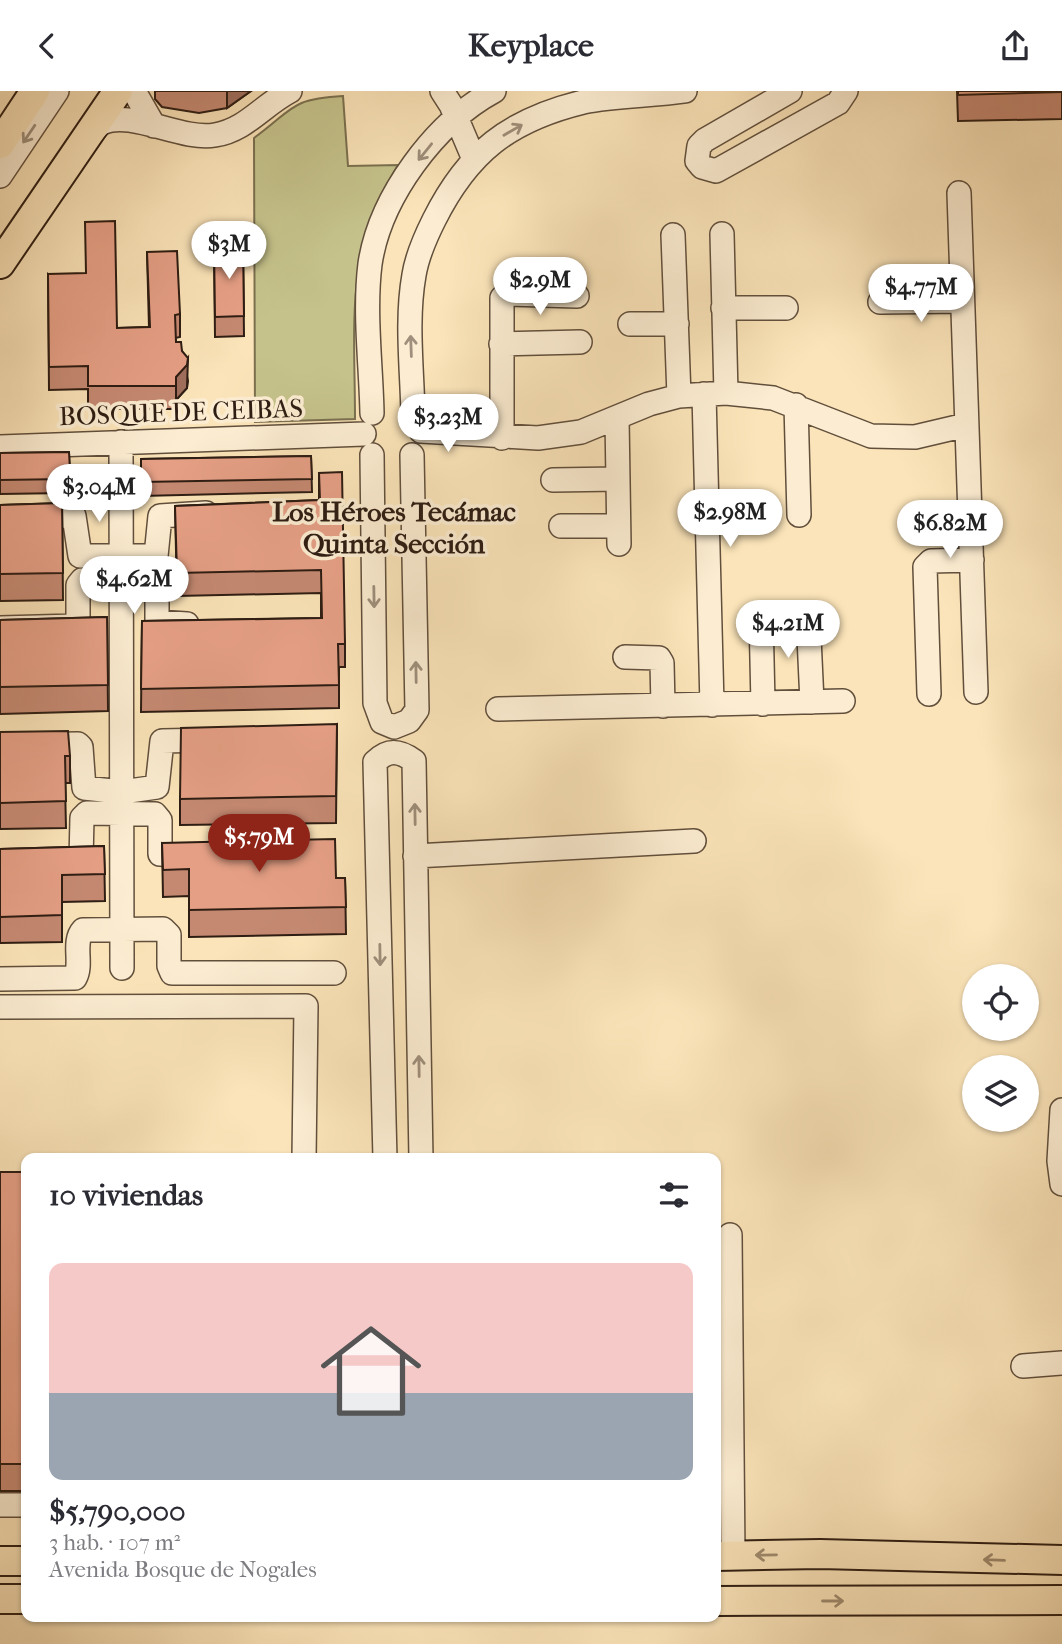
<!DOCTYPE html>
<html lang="es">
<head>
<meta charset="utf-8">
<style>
  body { margin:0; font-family:"IM FELL French Canon",serif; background:#f2f2f3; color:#2b2b33; height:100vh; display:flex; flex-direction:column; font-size:26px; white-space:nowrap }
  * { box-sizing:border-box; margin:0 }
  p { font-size:23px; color:#7c7c81 }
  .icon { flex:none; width:38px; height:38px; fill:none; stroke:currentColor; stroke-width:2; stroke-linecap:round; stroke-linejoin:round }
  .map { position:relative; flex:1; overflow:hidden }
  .sheet { position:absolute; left:21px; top:1062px; width:700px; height:469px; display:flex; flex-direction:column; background:#fff; border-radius:14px; box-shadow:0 2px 5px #0004 }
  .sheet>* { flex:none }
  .tools { position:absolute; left:962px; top:873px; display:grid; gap:14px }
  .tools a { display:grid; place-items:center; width:77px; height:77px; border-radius:50%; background:#fff; box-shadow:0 2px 5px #0004; font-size:35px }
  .price { position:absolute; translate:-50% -60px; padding:0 16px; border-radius:24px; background:#fff; color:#222; font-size:23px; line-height:46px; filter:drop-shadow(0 2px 4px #0008) }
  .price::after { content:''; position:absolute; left:50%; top:42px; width:21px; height:16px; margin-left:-10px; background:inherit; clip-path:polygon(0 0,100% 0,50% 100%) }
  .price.selected { background:#8f2418; color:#fff }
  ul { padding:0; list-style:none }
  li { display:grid; align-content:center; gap:14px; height:371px; padding:0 28px }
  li+li { border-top:2px solid #e1e1e2 }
  li span { display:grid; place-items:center; height:217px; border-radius:14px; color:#555 }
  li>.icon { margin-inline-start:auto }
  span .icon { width:126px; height:126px; fill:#fffc; stroke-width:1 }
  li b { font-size:30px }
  h2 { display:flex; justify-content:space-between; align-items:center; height:84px; padding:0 28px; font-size:30px }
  header { display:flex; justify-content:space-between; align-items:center; height:91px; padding:0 28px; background:#fff; font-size:32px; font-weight:700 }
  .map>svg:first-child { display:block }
  .park { fill:#c5c28b; stroke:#7a704f; stroke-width:2 }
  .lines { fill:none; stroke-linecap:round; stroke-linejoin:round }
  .minor-casing { stroke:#614f3c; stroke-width:26 }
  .major-casing { stroke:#2e1d13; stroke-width:32 }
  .minor { stroke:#fcedd2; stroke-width:23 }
  .major { stroke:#fbe4b9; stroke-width:28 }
  .wall { fill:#c58972; stroke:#2e1d13; stroke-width:2 }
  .shaded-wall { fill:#a06f5d; stroke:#2e1d13; stroke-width:2 }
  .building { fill:#e59f85; stroke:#2e1d13; stroke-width:2 }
  .oneway { stroke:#9f8f7c }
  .oneway2 { stroke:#9f8a6e }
  .labels { text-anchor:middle; stroke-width:7; stroke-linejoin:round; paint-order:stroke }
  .street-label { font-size:26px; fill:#2e1d13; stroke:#fcedd2 }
  .neighbourhood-label { font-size:28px; font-weight:bold; fill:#2e1d13; stroke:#fcedd2 }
</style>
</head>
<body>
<header><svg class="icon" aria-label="back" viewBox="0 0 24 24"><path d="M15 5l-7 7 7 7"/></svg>Keyplace<svg class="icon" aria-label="share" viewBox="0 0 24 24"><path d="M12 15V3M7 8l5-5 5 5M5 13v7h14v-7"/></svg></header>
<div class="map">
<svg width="1062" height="1553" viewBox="0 0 1062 1553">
  <rect width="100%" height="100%" fill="#fbe4b9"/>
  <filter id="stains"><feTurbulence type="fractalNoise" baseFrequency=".00286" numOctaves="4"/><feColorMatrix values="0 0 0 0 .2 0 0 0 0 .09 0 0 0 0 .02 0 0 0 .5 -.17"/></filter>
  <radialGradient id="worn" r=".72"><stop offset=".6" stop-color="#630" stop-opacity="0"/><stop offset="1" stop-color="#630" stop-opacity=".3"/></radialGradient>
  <path class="park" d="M343,5L348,75L398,74C344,164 355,229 355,328L255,331L254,47C294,18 289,8 343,5Z"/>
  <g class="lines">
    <g class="minor-casing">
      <path id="minor" d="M134,0L154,35
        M442,0L451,14L473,66
        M790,0L705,49L699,55L697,70L702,76L716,80L838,12L846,0
        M90,44C93,41 98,34 102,32C131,18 181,50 215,44C246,39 263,14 290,0
        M0,85L57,0
        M959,102L976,601
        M722,143L726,302
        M673,144L679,305
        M880,211L961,210
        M723,217H786
        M630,233H677
        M501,253L580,251
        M704,303L712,614
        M796,314L799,424
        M372,322C371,274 364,221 370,173C380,106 435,32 494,0
        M413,323C412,277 406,229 414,184C417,165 426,145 434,129C468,61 509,29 583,11C616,4 652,5 685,0
        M617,327L619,453
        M421,340L538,347L581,341L649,313L679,305L726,302L773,307L871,345L915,346L966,334
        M502,347V207L506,203L577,205
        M121,351L122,877
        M0,356L364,343
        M372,364L375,612L382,631L394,636L409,630L417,619L412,364
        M553,389L618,388
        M0,426L74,425L80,465H156L160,425L206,422
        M561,435H618
        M761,525L763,613
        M808,525L812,611
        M0,537L75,535L78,530V494L82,489L150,488L157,493V531L187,533
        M625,566L659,567L662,572L663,615
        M929,603L925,476L931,470L972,469
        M498,618L843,610
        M0,654L78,653L81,656L84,697L122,701L157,696L162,650L210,649
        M415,765L694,750
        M64,771L81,769L82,727L87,722L155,723L160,729V763L193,765
        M0,888L75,887C83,873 72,851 83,839L163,838L169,844V875L172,882H334
        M0,916L306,915L304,1068
        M1062,1019L1059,1070L1062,1093
        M385,1068L375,671C388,658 399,659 414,670L421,1068
        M730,1144L733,1465
        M1023,1275L1062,1272
        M0,1414H26"/>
    </g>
    <g class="major-casing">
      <path id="major" d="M0,53L35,0
        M0,173L118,0
        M716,1465L820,1463L1062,1469
        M0,1470H26
        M0,1508H26
        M716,1510L1062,1509"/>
    </g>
    <use href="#minor" class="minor"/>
    <use href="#major" class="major"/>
  </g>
  <path class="wall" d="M155,0H251L227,17L199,22L162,16L155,8Z
    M957,0H1062V28L958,30Z
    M243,154L244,245L215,246L214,155Z
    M147,161L180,223V246L175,247L176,251L182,260L188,290L187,297L176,309V318H88V298L49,299L48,183L117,237L149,236Z
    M69,361L70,392H66V402L0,403V362Z
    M311,365L312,401L141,405V368Z
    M319,382L345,553V576H339V617L141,621L142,530L321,527V502L177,505L175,415L319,409Z
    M62,412L63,509L0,510V414Z
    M107,526L108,620L0,623V529Z
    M337,633L336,732L180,734V708Z
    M0,641L70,665V692H65L66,737L0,738Z
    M162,752L336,787H345L346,843L189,846V805L163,806Z
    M104,755L105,810L62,811V851L0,852V758Z
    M0,1081H26V1400H0Z"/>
  <path class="shaded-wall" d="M227,0H251L227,17Z
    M188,267L187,297L176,309V286Z"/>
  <path class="building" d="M958,0H1062V1L958,4Z
    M115,130L117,237L150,236L147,161L177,160L180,223L175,224L176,251H181L182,260L188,267L187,274L176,286V295H88V275L49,276L48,183L86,182L85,131Z
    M243,154L244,225L215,226L214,155Z
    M69,361L70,379H66V388L0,389V362Z
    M311,365L312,388L141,391V368Z
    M342,381L345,553H338L339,594L141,598L142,530L322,527L321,479L177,482L175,415L320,409L319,382Z
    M62,412L63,482L0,483V414Z
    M107,526L108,594L0,596V529Z
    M337,633L336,705L180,708L181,637Z
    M68,640L70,665H65L66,710L0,712V641Z
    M335,748L336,787H345L346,816L189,819V778L163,779L162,752Z
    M104,755L105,783L62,784V824L0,826V758Z
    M0,1081H26V1373H0Z"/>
  <defs><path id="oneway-shaft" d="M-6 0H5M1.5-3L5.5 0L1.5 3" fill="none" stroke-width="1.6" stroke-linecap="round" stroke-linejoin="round" transform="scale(1.75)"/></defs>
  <g class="oneway">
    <use href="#oneway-shaft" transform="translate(513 39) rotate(-30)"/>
    <use href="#oneway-shaft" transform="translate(29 43) rotate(124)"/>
    <use href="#oneway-shaft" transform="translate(425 61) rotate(129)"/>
    <use href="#oneway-shaft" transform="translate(411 255) rotate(-92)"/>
    <use href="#oneway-shaft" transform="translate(374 506) rotate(89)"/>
    <use href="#oneway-shaft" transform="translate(416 581) rotate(-91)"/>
    <use href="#oneway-shaft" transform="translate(415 723) rotate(-91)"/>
    <use href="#oneway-shaft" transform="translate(380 864) rotate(89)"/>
    <use href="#oneway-shaft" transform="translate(419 975) rotate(-91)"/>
  </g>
  <g class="oneway2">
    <use href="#oneway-shaft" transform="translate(766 1464) rotate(179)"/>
    <use href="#oneway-shaft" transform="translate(994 1469) rotate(-178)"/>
    <use href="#oneway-shaft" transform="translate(833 1510)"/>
  </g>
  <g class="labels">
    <g class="street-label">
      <text transform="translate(181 321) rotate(-2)" y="9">BOSQUE DE CEIBAS</text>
    </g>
    <g class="neighbourhood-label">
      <text x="394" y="430">Los Héroes Tecámac<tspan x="394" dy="32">Quinta Sección</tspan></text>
    </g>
  </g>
  <rect width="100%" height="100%" filter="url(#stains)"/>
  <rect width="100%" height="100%" fill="url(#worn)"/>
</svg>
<div class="tools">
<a><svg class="icon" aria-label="locate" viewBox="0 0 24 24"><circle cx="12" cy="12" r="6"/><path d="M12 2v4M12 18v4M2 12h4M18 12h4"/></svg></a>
<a><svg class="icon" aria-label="layers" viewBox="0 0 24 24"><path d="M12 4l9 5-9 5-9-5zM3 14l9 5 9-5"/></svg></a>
</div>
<b class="price" style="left:229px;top:190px">$3M</b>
<b class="price" style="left:540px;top:226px">$2.9M</b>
<b class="price" style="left:921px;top:233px">$4.77M</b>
<b class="price" style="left:448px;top:363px">$3.23M</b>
<b class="price" style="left:99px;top:433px">$3.04M</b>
<b class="price" style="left:730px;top:458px">$2.98M</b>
<b class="price" style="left:950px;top:469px">$6.82M</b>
<b class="price" style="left:134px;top:525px">$4.62M</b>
<b class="price" style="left:788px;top:569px">$4.21M</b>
<b class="price selected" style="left:259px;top:783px">$5.79M</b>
<section class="sheet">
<h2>10 viviendas<svg class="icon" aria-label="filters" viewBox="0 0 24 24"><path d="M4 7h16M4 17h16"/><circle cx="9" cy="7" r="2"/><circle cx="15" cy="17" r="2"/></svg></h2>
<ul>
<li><span style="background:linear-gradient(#f6c9c9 60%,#9aa5b1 0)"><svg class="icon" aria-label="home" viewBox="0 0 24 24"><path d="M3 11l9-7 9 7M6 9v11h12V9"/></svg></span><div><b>$5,790,000</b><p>3 hab. · 107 m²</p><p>Avenida Bosque de Nogales</p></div></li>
</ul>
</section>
</div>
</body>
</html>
